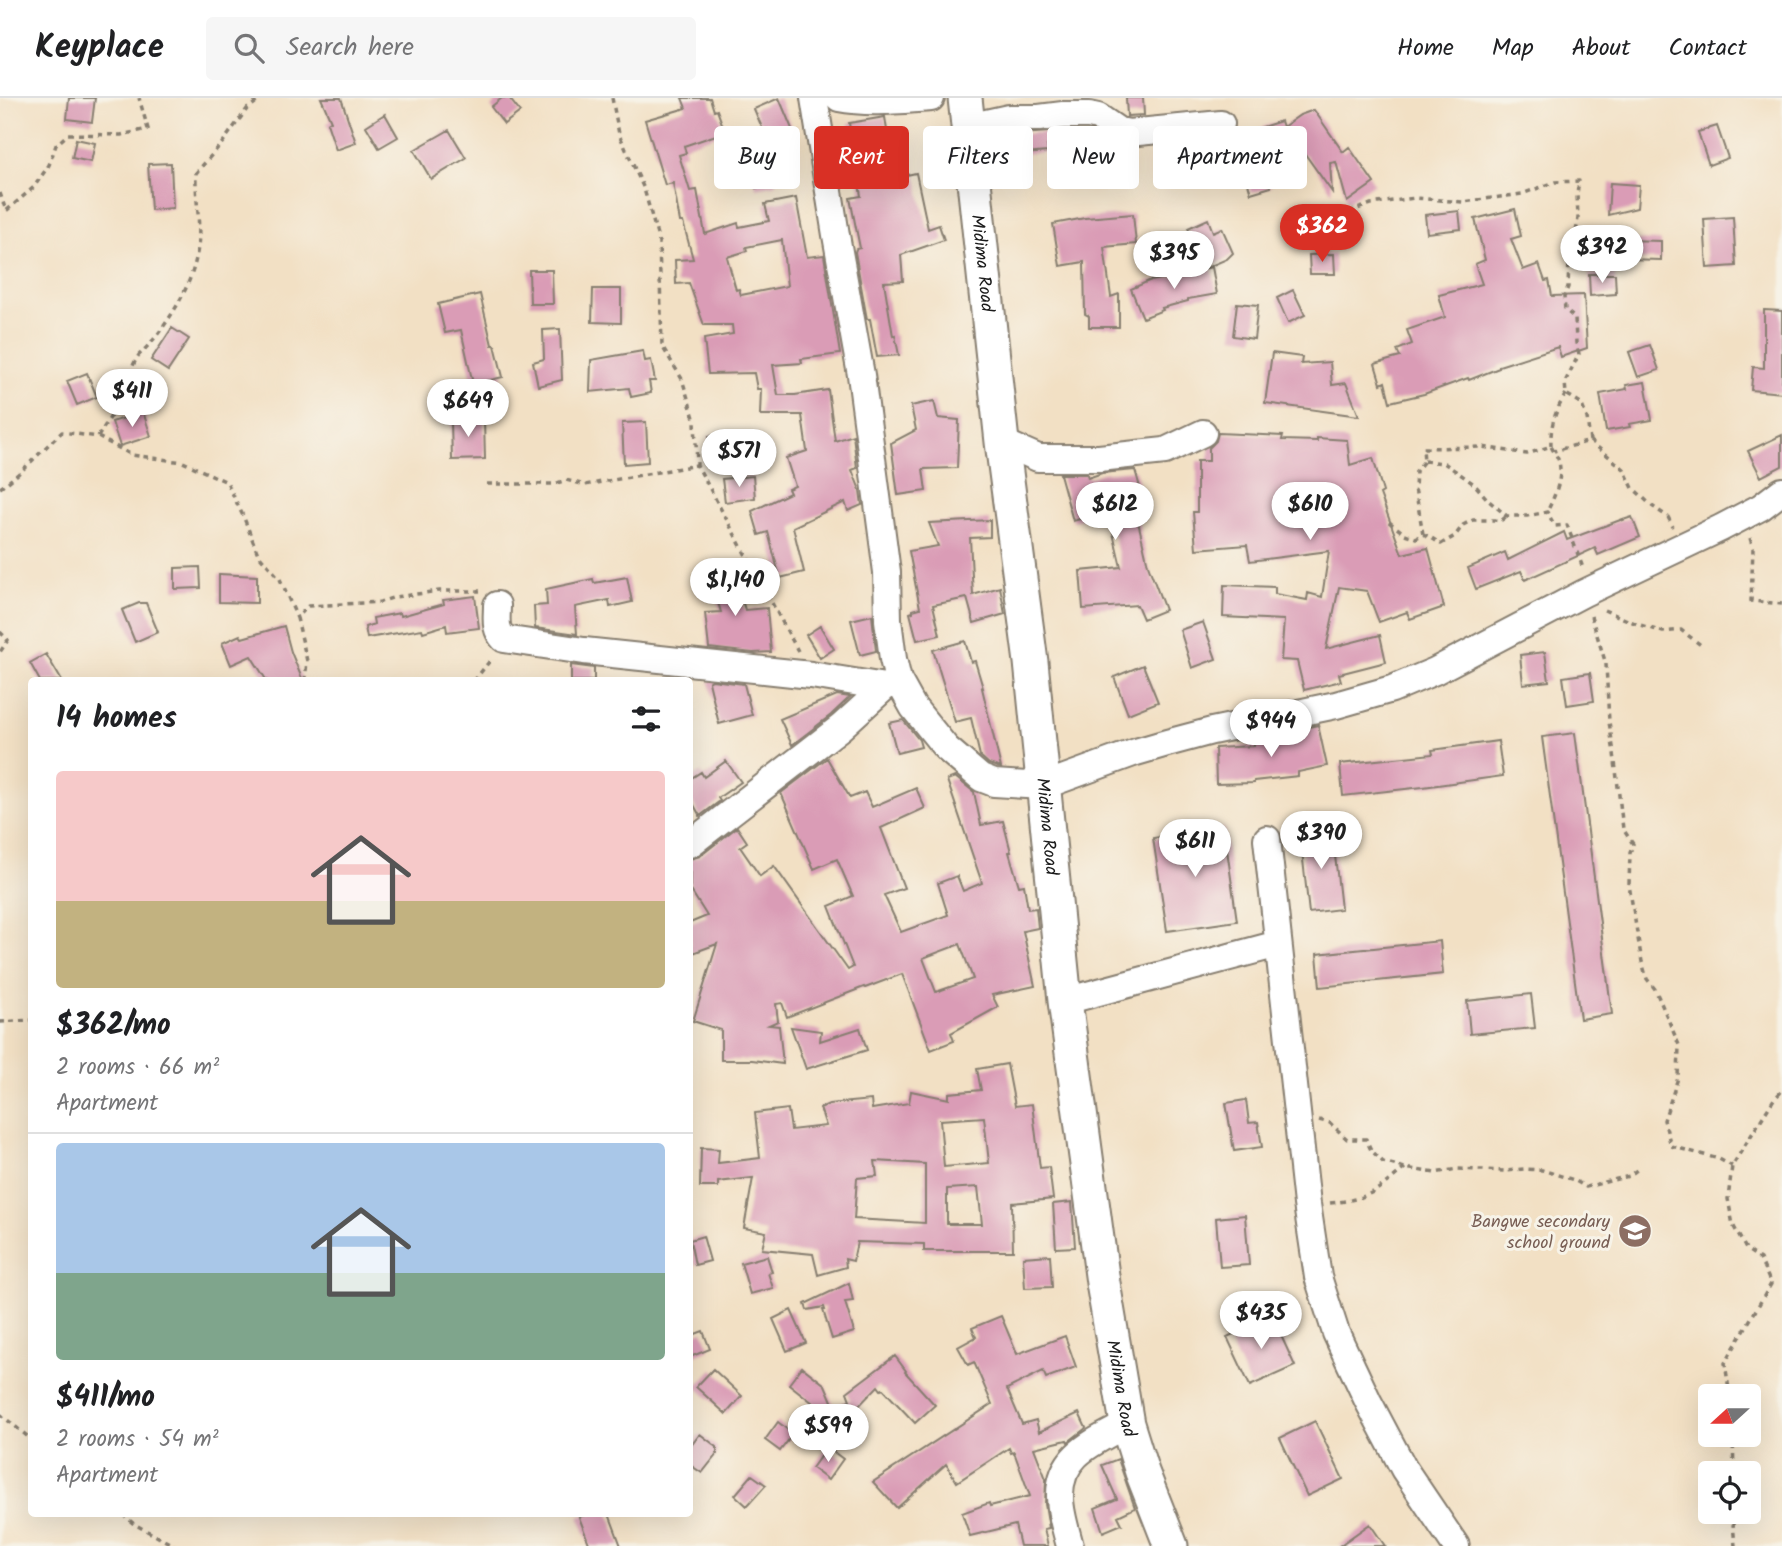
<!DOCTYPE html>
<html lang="en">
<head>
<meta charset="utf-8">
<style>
  body { margin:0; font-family:Kalam,sans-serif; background:#f6f6f6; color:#202124; height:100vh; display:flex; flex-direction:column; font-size:26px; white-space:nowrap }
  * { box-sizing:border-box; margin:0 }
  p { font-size:23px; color:#757577 }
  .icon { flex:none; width:38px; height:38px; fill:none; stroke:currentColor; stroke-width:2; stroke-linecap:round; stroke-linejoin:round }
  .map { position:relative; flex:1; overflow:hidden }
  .drawer { position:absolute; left:28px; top:579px; width:665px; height:840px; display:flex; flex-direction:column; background:#fff; border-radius:7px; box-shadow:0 7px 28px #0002 }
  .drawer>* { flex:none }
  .top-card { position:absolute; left:714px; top:28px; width:665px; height:63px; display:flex; gap:14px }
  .needle { width:46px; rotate:249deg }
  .fabs { position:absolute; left:1698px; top:1286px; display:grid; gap:14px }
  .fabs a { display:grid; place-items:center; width:63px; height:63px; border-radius:7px; background:#fff; box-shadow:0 7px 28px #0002; font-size:35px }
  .price { position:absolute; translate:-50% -60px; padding:0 16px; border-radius:24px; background:#fff; color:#222; font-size:23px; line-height:46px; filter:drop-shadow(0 2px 4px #0008) }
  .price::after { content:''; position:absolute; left:50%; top:42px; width:21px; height:16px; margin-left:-10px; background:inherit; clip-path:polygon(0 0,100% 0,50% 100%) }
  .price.active { background:#d93025; color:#fff }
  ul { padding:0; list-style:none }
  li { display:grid; align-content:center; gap:14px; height:371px; padding:0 28px }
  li+li { border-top:2px solid #e0e0e0 }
  li span { display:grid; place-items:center; height:217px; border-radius:7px; color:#555 }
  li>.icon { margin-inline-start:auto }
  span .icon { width:126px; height:126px; fill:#fffc; stroke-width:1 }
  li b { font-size:30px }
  h2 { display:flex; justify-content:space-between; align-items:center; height:84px; padding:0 28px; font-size:30px }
  .pill { padding:0 24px; border-radius:7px; background:#fff; box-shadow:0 7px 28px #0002; font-size:24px; line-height:63px }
  .pill.active { background:#d93025; color:#fff }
  header { display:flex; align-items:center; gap:42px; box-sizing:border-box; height:98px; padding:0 35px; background:#fff; border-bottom:2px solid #e0e0e0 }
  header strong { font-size:33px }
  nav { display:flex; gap:38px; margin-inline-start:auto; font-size:24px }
  .search { width:490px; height:63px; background:#f6f6f6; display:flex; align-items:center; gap:18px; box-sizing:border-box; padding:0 24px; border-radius:7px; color:#757577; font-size:26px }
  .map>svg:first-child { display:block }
  .building { fill:#da9cb6; fill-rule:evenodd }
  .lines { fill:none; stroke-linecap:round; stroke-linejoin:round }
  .minor-casing { stroke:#877e70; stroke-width:30 }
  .major-casing { stroke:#877e70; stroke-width:37 }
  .path { stroke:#877e70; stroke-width:3.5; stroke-dasharray:5 5; stroke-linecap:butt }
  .minor { stroke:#fff; stroke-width:26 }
  .major { stroke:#fff; stroke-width:33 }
  .labels { text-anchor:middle; stroke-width:6; stroke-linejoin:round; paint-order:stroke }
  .street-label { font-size:18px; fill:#1c1c1c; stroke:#f7f3e8 }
  .education-label { font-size:18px; fill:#785e54; stroke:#f7f3e8; text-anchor:end }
</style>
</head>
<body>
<header>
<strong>Keyplace</strong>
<div class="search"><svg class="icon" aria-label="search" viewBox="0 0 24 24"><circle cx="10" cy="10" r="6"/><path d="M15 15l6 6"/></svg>Search here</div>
<nav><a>Home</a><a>Map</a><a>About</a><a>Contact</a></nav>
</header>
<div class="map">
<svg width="1782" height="1448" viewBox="0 0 1782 1448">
  <rect width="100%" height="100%" fill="#f7f3e8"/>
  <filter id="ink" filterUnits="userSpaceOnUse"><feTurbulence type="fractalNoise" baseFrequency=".0143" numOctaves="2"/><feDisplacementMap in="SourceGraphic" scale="14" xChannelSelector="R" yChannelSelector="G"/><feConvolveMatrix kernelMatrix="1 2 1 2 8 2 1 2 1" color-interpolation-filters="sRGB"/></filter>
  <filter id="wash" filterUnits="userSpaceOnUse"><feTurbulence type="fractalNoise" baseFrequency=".00686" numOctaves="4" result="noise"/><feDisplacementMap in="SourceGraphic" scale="28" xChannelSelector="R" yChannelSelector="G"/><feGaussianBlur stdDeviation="1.57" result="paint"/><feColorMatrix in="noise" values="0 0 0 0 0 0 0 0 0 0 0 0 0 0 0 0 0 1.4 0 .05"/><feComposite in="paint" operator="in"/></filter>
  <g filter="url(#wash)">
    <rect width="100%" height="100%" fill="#f2e0c4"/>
    <g id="blocks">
      <path class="building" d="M69,0H95L92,24L67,21Z
        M321,0H341L356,45L336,52L327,25L331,23Z
        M502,0H509L520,14L504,26L491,9Z
        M682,0H710L714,13L717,12L725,34L684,48L686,55L679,57L690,93L697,92L705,136L738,125L739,129L769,123L765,106L796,100L807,159L824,157L840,256L801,261L802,265L773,267L778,297H795L828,292L835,343L853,337L857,370L852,372L860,392L862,407L848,413L845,404L793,429L804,474L780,480L768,434L759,437L752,413L790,395L788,391L795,388L786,360L807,353L802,317H760L761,291H757L754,275L708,276L704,241L733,236L732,227H704L689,185L676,186L675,162L693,161L683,124H680L673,85L665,87L645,22L686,10ZM782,142L787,188L741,197L739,191L736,192L727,159L747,153L746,149Z
        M779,0L795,38L770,48L754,11Z
        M1126,0H1143L1144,17L1127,18Z
        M1314,12L1343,54L1349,49L1374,85L1347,104L1336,64L1330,65L1332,94L1305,56L1267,76L1271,89L1251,95L1233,38L1250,36V33L1281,23L1283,29L1300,17Z
        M385,16L398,39L379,50L366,28Z
        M885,19L888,39L878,41L884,82L916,75L928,131L939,127L944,142L901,157L903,183L884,184L893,238L895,237L899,257L877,259L870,221H867L866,216L855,154L856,151L860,150L850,100L861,98L849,25Z
        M1717,28L1728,60L1709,67L1698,34Z
        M449,32L466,60L431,81L414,52Z
        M1062,33L1063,47L1047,48L1048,54L1023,56L1022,36Z
        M76,41L95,45L91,64L72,60Z
        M772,57L776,86L756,90L752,60Z
        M171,65L173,110L151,112L148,66Z
        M1610,85L1639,87L1637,110L1608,117Z
        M1515,111L1521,138L1511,141L1523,172L1539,166L1545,183L1549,182L1552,198L1584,197L1587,250L1561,259L1558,249L1499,268V270L1469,282L1468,280L1424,296L1390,304L1385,284L1381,286L1375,266L1400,259L1397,252L1412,246L1407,232L1445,219L1439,197L1482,186L1475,166L1485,162L1475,121Z
        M1459,113L1461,131L1427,135L1425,117Z
        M1133,116L1136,146L1104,149L1111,199L1119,196V229H1089V218L1085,216L1084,164L1060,168L1053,126L1085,120Z
        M1733,119L1736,168L1707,170L1704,121Z
        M1208,121L1213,134L1222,130L1233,155L1227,161L1206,170L1188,130Z
        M1625,142L1661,143V162L1625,161Z
        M1334,156L1335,176H1310L1309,157Z
        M1212,169L1217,196L1188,201V203L1162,210L1163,212L1143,220L1131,191L1151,182L1152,183Z
        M529,172H552L553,206H530Z
        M1589,176H1615L1616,196L1590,198Z
        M593,191H621V225L592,224Z
        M1293,192L1305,217L1288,225L1277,200Z
        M480,196L492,247H495L503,279L473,286L461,232L445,235L438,206Z
        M1237,205L1258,207L1254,241L1233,238Z
        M1764,212L1782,213V295L1751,292L1753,269L1764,270Z
        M172,230L189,241L168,273L151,262Z
        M560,231L562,282L538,288L533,264L544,261L543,232Z
        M1650,247L1659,272L1638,279L1629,254Z
        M643,253L645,263L651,262L655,283H649L651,295L631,299L629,290L590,294L591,262Z
        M1272,255L1302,259L1301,266L1330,264L1332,287L1346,285L1359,318L1265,305Z
        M87,275L97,299L77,307L67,283Z
        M1645,284L1652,322L1629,326L1630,329L1606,333L1600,296L1627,291L1626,287Z
        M934,303L938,320L959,322L957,370L923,371L926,393L898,397L891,345L916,332L911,308Z
        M143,314L151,338L120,348L112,324Z
        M484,321L485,361L452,362L451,322Z
        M646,324L648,364L624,366L622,325Z
        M1218,335L1283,338L1282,342L1317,343V340L1347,342L1350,367L1373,360L1383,394L1380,396L1402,456L1428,450L1444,509L1410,521L1407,514L1379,524L1367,493L1339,489L1326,551L1380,537L1386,564L1339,576L1341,583L1304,592L1297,563L1281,562L1284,522L1223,519L1224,487L1275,489V496L1307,502L1308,495L1322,499L1329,453L1250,463L1247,447L1196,451L1193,414H1197V363H1209V350L1216,343Z
        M728,337L729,356L710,357L709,338Z
        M1782,337V368L1761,379L1748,353Z
        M1135,372L1144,403L1134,406L1148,467L1165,512L1143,521L1137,507L1083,511L1080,473L1121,469L1108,413L1073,423L1060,376H1087L1088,380L1102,375Z
        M753,378L755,400L725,404L722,381Z
        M1632,419L1640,439L1598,457L1595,450L1525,482L1521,473L1476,491L1468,470L1505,454L1508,462L1564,434L1567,442L1623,421V422Z
        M990,422V439L970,440L973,497L1000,489L1005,516L974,525L967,500L933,507L940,537L917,542L910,515L913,514V512L920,510L909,453L938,448L929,425Z
        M731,467L745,512L767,510L771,554L753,555L709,550L705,515L721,514L708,473Z
        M200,469L201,490L175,491V470Z
        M219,476L257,478V505L219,504Z
        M627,479L632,504L610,509L609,502L575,509L577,536L535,530L534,508L547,507L546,491L593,481L594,485Z
        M475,498L479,530L447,534L446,527L423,534L422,531L367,540L365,529L374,526L373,520L400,515L401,518L444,506L443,502Z
        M139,505H146L158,534L135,544L122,512Z
        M872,517L876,553L860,557L851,522Z
        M1203,524L1216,561L1192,570L1180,532Z
        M284,528L291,554L303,583H267L251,558L231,567L222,545L240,537L242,540Z
        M820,528L834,551L820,560L806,537Z
        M965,543L971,564L975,563L983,590H982L1001,670L989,666L980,658L971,620L955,624L933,552Z
        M1545,554L1549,583L1523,586L1520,557Z
        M46,556L62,583H40L30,565Z
        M571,567L594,570V583H571Z
        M1143,567L1158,604L1128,616L1114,579Z
        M1590,575L1594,603L1567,607L1563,579Z
        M712,582L744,586L752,617L719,626L709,584Z
        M837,597L850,599L831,617L792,647L780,621Z
        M903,622L919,642L921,649L897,655L889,625Z
        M1318,627L1327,668L1298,674V678L1254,683V685L1216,686L1215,650L1254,648V645L1297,640L1295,632Z
        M1575,635L1612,916L1580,921L1542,639Z
        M1498,643L1503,678L1423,689L1343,698L1340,666L1433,656L1432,652Z
        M827,660L850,700L865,694L872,709L916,690L925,710L881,730L904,790L884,797L901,834L948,817L938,785L957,778L963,793L982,785L947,682L955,679L974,694L981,727L1003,723L1011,754H1009L1019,788L1024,787L1028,811L1036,810L1038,830L1023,833L1035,888L992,897L998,909L951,935L954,943L931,952L902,876L865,890L864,889L787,919L782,905L776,906L778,923L769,927L779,928L783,966L752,962H721V932L693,923L717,846L690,856V825L707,818L690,791V761L700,758L737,729L747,744L740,749L760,778L774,768L848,872L853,869L829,808L853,798L837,761L814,771L781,695ZM960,846L973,881L936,894L923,860Z
        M726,663L741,684L718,700L720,703L700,718L690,700V681L701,674L704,679Z
        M1224,730L1237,823L1167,833L1153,740Z
        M1332,731L1341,811L1309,815L1300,735Z
        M1440,843L1443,876L1320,889L1317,856Z
        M1531,896L1535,930L1470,936L1467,903Z
        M791,929L821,933L820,943L860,930L867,952L806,971Z
        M1007,966L1015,1008L1032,1006L1040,1070L1049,1069L1053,1101L1012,1105L1013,1153H924V1146L857,1144L853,1163L845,1161L846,1169L818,1177L813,1156L762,1151L766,1134L744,1130L753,1080L718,1084V1089H700L701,1050L719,1051L718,1065L760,1060L755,1015L788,1011L791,1032L826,1028L820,1010L829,1006L871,1002L872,1011L909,1005L911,993L949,1001V995L981,992L977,971ZM984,1019L989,1065L944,1069L940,1022ZM875,1063L925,1066V1125L854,1121L857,1080L877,1078ZM978,1089L982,1126H947V1091Z
        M1246,1002L1249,1025L1258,1024L1262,1049L1234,1053L1226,1005Z
        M1072,1104L1075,1149L1056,1150L1053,1106Z
        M1245,1117L1249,1167L1220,1169L1216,1120Z
        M703,1138L710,1163L695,1167L690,1142Z
        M1050,1157L1052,1189L1025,1190L1023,1159Z
        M767,1158L772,1174L768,1175L773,1190L750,1196L741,1165Z
        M849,1185L853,1203L845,1204L854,1234L832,1241L823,1212H825L824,1209L807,1212L805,1206Z
        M791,1212L806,1245L787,1253L773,1221Z
        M1001,1218L1017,1256L1065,1238L1076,1269L1046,1280L1043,1273L1007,1291L1022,1326L1036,1322L1039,1334L1079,1315L1086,1330L1068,1344L1067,1342L1034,1350L1046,1381L1045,1406L1049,1430L1044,1431L1048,1448H1020L1015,1427L970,1438L962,1415L989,1405L990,1408L1030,1398L1014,1354L1011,1355L1009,1350L957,1384L946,1366L897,1410L873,1384L992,1306L974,1264L968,1267L958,1249L976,1239L972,1230Z
        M1272,1218L1295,1268L1250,1288L1227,1239Z
        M703,1233L710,1251L690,1259V1238Z
        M895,1258L906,1273L905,1274L935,1307L915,1325L883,1291L881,1292L878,1288L853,1314L852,1310L842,1324L845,1331L820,1313L822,1312L789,1286L802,1269L825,1287L834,1308L850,1302L847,1294Z
        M713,1271L742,1298L726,1316L696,1289Z
        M1315,1323L1343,1381L1307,1398L1280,1340Z
        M778,1324L793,1336L780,1353L765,1342Z
        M700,1336L717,1349V1356L702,1375L690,1367V1349Z
        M827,1349L843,1361L828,1382L812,1370Z
        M1118,1361L1135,1410L1118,1418L1122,1426L1103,1434L1095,1410L1117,1401L1102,1367Z
        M752,1377L766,1387L747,1408L735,1397Z
        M588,1416H609L621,1448H590L579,1419Z
        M1370,1426L1385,1448H1339Z"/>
    </g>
  </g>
  <g filter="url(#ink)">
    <use href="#blocks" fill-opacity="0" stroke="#877e70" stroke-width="2"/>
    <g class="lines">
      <g class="minor-casing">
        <path id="minor" d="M814,0L836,137L861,277L887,474L888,522L893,561L898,582L913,609L946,650L981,680L994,685L1043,688L1136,654L1167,645L1212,633L1336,607L1392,591L1435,573L1584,495L1721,430L1761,409L1782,393
          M839,0C869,6 901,2 931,0
          M968,29L1009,20H1039L1063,17H1089L1098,19L1117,32L1128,35L1221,26
          M1002,344L1038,360H1099L1165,353L1203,335
          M497,507C497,520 494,531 504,541L584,553L811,577L885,589
          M1267,741L1307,1106L1318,1179L1336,1235L1368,1303L1404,1371L1456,1448
          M690,746L841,629L885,589L897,583
          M1065,903L1278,846
          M1070,1448C1066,1432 1060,1415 1060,1399C1059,1356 1095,1344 1127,1326"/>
      </g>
      <g class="major-casing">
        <g id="major">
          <path id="s1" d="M965,0L1002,344L1031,564L1065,903L1103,1185L1127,1326L1142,1374L1171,1448"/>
        </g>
      </g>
      <path class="path" d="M612,0L619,36L644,91L659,144L662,248L682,281L695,323L697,367L798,553
        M0,95L6,113L34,89L49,67L56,47L68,36L121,37L148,31L139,0
        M1311,114L1332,120L1371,106L1415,100L1463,104L1522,96L1555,84L1579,83L1577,96L1578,120L1575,143L1569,163L1568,189L1564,199L1565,212L1575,220L1576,245L1579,256L1565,284L1566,296L1581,305L1587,320L1590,343L1554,353
        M98,339C106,325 116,312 123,297C129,284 130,269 139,257C144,252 149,247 154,241C173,217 192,186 197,155C202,129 195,101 196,75L223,44L247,11L262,0
        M1590,343L1624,371L1633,390L1652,408L1668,419L1673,429
        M1551,348C1550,328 1555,313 1566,296
        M1424,363L1444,365L1460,376L1474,386L1489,403L1507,418H1527L1547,414L1555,428L1567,427L1583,470
        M487,386H554L566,382L585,387L697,367
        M0,390C23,374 41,353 62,334L98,339L132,357L183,364L227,384L244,420L258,456L280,481L297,520
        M1389,424L1405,436L1416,440L1423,436L1415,390L1416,373L1424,363L1423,350L1482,349L1527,356L1551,348C1553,353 1558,359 1559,364C1563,381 1554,399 1547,414
        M1423,436L1430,439L1441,446L1455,438L1463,427L1473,422H1502L1507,418
        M1750,440L1753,450L1751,503L1782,506
        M1604,512L1637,526L1663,534L1681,532L1702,548
        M1591,518L1606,566L1609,624L1614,655L1623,731L1633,746L1630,755L1629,787L1642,864L1647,881L1655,891L1679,947L1678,980L1664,1022L1671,1048L1719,1061L1732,1068
        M0,534L8,542L0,554
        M305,583L307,563L297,520L308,508L380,504L395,499L439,493H480
        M474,583L492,560
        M0,924L32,922
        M1319,1022L1330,1025L1347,1041H1366L1371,1052L1383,1064L1405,1070L1435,1075L1457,1071L1506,1073L1524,1071L1542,1072L1574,1082L1586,1089L1629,1078L1638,1071
        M1330,1105C1370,1101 1376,1093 1405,1070
        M1730,1298L1725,1265L1771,1186L1760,1161L1746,1151L1733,1127L1728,1101L1732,1068L1774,1001L1782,993
        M0,1316L32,1342
        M1733,1337L1734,1376
        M1732,1414L1735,1448
        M122,1416L134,1426L175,1448"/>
      <use href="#minor" class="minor"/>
      <use href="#major" class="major"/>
    </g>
  </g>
  <defs>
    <g id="school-disc" transform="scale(1.75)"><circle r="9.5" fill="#8d6e63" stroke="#f7f3e8"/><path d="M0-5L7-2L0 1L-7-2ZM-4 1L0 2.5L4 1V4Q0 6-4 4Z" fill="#fff"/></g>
  </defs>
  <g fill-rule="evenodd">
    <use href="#school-disc" x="1635" y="1133"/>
  </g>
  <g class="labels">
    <g class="street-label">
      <text dy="6" stroke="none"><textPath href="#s1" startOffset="166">Midima Road</textPath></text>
      <text dy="6" stroke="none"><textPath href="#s1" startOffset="733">Midima Road</textPath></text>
      <text dy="6" stroke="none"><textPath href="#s1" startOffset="1300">Midima Road</textPath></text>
    </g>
    <g class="education-label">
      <text x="1610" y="1129">Bangwe secondary<tspan x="1610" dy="21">school ground</tspan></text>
    </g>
  </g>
</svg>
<div class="fabs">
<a><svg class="needle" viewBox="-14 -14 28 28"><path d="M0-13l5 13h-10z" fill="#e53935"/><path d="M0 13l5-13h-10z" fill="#757577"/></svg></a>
<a><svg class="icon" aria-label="locate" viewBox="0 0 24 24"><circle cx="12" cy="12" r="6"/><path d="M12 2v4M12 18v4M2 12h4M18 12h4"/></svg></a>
</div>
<b class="price active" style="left:1322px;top:166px">$362</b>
<b class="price" style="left:1602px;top:187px">$392</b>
<b class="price" style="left:1174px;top:193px">$395</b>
<b class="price" style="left:132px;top:331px">$411</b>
<b class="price" style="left:468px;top:341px">$649</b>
<b class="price" style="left:739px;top:391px">$571</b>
<b class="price" style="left:1115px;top:444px">$612</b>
<b class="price" style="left:1310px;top:444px">$610</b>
<b class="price" style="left:735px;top:520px">$1,140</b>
<b class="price" style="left:1271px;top:661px">$944</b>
<b class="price" style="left:1321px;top:773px">$390</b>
<b class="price" style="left:1195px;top:781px">$611</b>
<b class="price" style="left:1261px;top:1253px">$435</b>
<b class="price" style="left:828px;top:1366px">$599</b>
<div class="top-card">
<a class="pill">Buy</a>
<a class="pill active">Rent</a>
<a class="pill">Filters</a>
<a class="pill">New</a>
<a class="pill">Apartment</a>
</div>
<section class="drawer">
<h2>14 homes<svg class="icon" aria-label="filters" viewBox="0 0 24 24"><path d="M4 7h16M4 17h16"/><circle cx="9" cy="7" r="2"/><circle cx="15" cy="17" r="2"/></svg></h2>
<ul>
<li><span style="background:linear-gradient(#f6c9c9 60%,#c2b280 0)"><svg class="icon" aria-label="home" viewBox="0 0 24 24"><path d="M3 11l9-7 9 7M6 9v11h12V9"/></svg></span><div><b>$362/mo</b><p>2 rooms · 66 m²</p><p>Apartment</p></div></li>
<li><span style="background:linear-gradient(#a9c7e8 60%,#7fa58c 0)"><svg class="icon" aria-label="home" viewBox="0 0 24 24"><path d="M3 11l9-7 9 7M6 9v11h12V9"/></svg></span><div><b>$411/mo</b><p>2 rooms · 54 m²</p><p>Apartment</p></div></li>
</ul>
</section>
</div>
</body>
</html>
